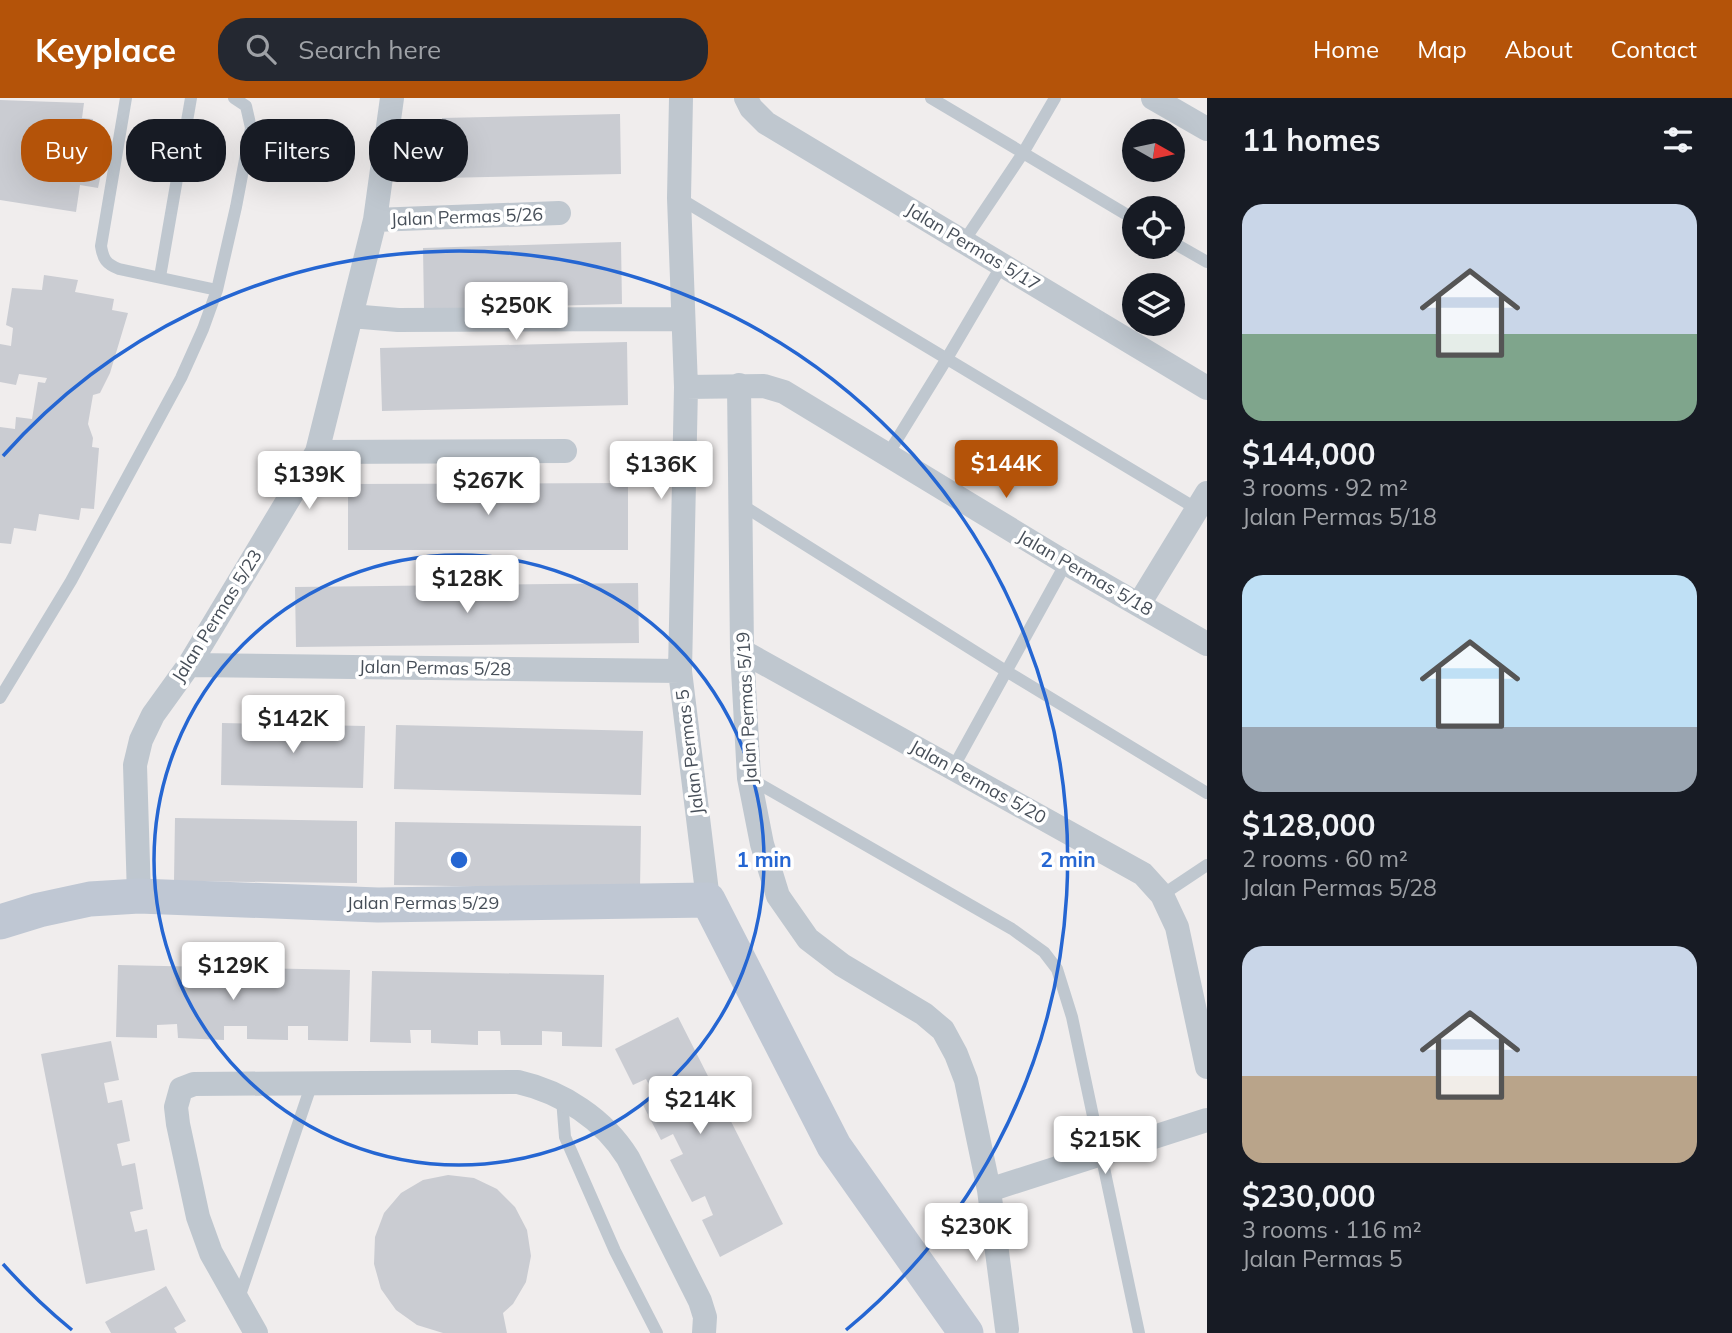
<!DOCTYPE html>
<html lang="en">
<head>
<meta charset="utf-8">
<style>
  body { margin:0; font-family:Mulish,sans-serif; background:#242831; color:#f1f3f6; height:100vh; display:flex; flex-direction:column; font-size:26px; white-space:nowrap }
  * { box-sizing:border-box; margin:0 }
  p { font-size:23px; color:#9ea1a6 }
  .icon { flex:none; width:38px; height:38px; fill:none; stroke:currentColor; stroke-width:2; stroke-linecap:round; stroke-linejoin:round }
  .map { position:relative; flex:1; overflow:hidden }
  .panel { display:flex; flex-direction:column; background:#171b24; width:525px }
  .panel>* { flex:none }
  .banner { position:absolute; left:21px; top:21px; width:665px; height:63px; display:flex; gap:14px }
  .needle { width:46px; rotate:99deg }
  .tools { position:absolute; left:1122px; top:21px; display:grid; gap:14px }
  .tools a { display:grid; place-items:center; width:63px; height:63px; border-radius:50%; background:#171b24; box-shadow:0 7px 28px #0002; font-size:35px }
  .price { position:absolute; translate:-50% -60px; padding:0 16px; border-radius:7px; background:#fff; color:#222; font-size:23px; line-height:46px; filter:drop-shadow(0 2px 4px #0008) }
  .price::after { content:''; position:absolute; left:50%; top:42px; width:21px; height:16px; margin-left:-10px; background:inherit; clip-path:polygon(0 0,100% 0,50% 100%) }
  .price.on { background:#b45309; color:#fff }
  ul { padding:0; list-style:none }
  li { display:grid; align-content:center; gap:14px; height:371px; padding:0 35px }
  li span { display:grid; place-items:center; height:217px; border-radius:21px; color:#555 }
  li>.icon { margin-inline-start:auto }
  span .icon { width:126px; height:126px; fill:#fffc; stroke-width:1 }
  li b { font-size:30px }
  h2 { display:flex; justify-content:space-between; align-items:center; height:84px; padding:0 35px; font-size:30px }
  .tag { padding:0 24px; border-radius:28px; background:#171b24; box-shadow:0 7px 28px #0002; font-size:24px; line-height:63px }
  .tag.on { background:#b45309; color:#fff }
  header { display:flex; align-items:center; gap:42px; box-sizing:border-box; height:98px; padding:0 35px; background:#b45309; color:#fff }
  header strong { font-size:33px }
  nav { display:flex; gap:38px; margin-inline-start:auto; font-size:24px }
  .search { width:490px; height:63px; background:#242831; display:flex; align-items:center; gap:18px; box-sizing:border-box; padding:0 24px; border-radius:28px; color:#9ea1a6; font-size:26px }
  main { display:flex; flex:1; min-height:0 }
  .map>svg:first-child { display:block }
  .building { fill:#caccd2 }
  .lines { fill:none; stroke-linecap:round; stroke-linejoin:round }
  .lane { stroke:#bfc7cf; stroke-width:12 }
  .street { stroke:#bfc7cf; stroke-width:24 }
  .secondary { stroke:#bfc7d3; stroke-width:35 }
  .ring { fill:none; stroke:#2566d2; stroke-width:3.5 }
  .labels { text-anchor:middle; stroke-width:7; stroke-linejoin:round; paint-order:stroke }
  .street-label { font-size:18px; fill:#474f59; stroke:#fff }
  .centre { fill:#2566d2; stroke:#fff; stroke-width:3.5 }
  .ring-label { font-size:21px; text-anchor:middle; font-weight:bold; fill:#2566d2; stroke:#fff; stroke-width:7; stroke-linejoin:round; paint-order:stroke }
</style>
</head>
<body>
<header>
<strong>Keyplace</strong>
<div class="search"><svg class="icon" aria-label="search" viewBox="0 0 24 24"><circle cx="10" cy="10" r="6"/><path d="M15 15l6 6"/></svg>Search here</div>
<nav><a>Home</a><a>Map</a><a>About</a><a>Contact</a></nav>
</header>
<main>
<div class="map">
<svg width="1207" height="1235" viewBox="0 0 1207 1235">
  <rect width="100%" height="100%" fill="#f0eded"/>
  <path class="building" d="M0,2L84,5L82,20L93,21L87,58L104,61L98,90L80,87L76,114L0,102Z
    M620,16L621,76L443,80L442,20Z
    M621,144L622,206L424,211L423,150Z
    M44,177L78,182L75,194L114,201L112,212L128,215L110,275L100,295L93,297L88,326L93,340L92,349L99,350L94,411L81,410L79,422L39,416L36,433L14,430L11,446L0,445V329L15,331L16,319L32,321L38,284L45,285L47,280L19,276L16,287L0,284V246L11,248L13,230L6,227L12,190L42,192Z
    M627,244L628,307L382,313L380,250Z
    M628,385V452H348V386Z
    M638,485L639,545L296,549L295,489Z
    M222,625L365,628L363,690L221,687Z
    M396,627L643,633L641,697L394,691Z
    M175,720L357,723V785L174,783Z
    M395,724L641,728L640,791L394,787Z
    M118,867L350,872L348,943L308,942V928H288V942L247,941V928H224V942L178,940L177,926L157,927V940L116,939Z
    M372,873L604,877L602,949L562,948V934L542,933V947H501L500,933H478V947L431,945V932H410L411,945L370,944Z
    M678,919L783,1126L720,1159L702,1122L713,1117L705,1098L692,1104L670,1062L683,1056L673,1036L661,1042L642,1005L655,999L646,981L633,987L615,951Z
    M111,943L119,982L104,985L108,1005L122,1002L130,1043L117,1046L122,1068L135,1065L143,1111L130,1114L135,1134L147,1131L155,1172L86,1186L41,956Z
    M448,1077L474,1080L497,1091L515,1109L527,1132L531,1158L526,1184L513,1206L503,1215L507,1235H443L417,1227L396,1212L381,1191L374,1166L375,1139L384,1115L401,1095L423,1082Z
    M166,1188L186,1223L174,1230L177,1235H111L105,1224Z"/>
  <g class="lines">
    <path class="lane" d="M126,0L101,148C103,161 106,166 119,171L217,192
      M931,0L1134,121
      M679,100L1197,411
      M964,143L1023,55L1055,0
      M1172,144L1207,164
      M160,179L191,0
      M888,356L946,262L1002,167
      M742,407L1006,573L1207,695
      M0,600L71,483L181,280L203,231L217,192L236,109L251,30L246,8L234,0
      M953,670L1066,465
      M749,680L1012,831L1044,854L1057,871L1072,919L1139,1235
      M1162,797L1207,767
      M562,1001L565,1039L615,1153L657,1235
      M239,1200L312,985"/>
    <path class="street" d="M681,0L679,100L686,289L680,573L708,802
      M746,0L751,10L766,25L1207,290
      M1153,0L1207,31
      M375,122L559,115
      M351,218L398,222L683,221
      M739,287L742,553L749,680L762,746L778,798L808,841L842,867L924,916L943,932L956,956L966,982L989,1092L1007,1231
      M686,289L764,288L784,294L1066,465L1207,546
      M317,354L565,353
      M1139,506L1207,395
      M742,553L1143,776L1162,797L1177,829L1207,969
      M189,567L680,573
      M139,798L135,667L141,642L153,617L189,567L317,354L375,122L392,0
      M989,1092L1207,1022
      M256,1235L211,1155L198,1119L178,1026L176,1009L181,991L194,986L518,984C562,994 604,1021 628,1060L700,1203L705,1219L704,1235"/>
    <path class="secondary" d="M0,824L39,812L90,801L139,798L378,807L708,802L834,1048L966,1235"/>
  </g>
  <g class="ring">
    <circle cx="459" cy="762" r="305"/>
    <path d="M72 1232A609 609 0 0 1 3 1166M3 358A609 609 0 1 1 846 1232"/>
  </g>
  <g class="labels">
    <g class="street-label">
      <text transform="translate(467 119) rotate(-2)" y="6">Jalan Permas 5/26</text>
      <text transform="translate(973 149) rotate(31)" y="6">Jalan Permas 5/17</text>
      <text transform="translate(1085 475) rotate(30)" y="6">Jalan Permas 5/18</text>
      <text transform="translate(217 518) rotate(-58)" y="6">Jalan Permas 5/23</text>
      <text transform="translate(435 570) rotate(1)" y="6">Jalan Permas 5/28</text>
      <text transform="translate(747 610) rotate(-93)" y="6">Jalan Permas 5/19</text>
      <text transform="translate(690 654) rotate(-97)" y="6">Jalan Permas 5</text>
      <text transform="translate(978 684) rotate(29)" y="6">Jalan Permas 5/20</text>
      <text x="423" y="811">Jalan Permas 5/29</text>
    </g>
  </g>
  <circle cx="459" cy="762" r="10" class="centre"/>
  <g class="ring-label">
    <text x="764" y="769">1 min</text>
    <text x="1068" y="769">2 min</text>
  </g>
</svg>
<div class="tools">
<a><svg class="needle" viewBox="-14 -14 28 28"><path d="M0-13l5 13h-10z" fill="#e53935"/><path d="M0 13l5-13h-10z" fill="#9ea1a6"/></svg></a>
<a><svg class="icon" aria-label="locate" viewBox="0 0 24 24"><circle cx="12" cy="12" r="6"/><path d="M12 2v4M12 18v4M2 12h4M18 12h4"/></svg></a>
<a><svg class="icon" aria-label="layers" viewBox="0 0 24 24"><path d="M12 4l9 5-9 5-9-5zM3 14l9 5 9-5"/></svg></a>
</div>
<b class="price" style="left:516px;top:244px">$250K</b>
<b class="price on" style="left:1006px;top:402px">$144K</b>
<b class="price" style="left:661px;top:403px">$136K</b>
<b class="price" style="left:309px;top:413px">$139K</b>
<b class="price" style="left:488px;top:419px">$267K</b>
<b class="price" style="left:467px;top:517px">$128K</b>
<b class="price" style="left:293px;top:657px">$142K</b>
<b class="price" style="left:233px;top:904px">$129K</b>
<b class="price" style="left:700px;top:1038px">$214K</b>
<b class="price" style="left:1105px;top:1078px">$215K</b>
<b class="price" style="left:976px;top:1165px">$230K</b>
<div class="banner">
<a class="tag on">Buy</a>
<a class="tag">Rent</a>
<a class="tag">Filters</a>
<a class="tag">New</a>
</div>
</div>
<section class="panel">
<h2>11 homes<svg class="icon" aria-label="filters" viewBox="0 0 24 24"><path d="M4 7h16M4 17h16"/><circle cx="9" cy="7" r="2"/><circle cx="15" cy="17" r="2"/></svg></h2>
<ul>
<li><span style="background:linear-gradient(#c9d6e8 60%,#7fa58c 0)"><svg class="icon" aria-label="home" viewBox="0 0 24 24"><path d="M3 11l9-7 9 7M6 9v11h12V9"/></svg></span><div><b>$144,000</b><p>3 rooms · 92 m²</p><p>Jalan Permas 5/18</p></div></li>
<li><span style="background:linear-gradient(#bfe0f5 70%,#9aa5b1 0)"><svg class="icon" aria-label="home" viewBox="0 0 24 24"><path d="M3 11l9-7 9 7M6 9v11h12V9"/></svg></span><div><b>$128,000</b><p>2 rooms · 60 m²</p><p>Jalan Permas 5/28</p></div></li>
<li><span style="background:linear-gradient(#c9d6e8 60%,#b9a48a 0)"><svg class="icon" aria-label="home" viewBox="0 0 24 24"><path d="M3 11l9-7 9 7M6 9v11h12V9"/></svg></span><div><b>$230,000</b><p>3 rooms · 116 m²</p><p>Jalan Permas 5</p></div></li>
</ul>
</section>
</main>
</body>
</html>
